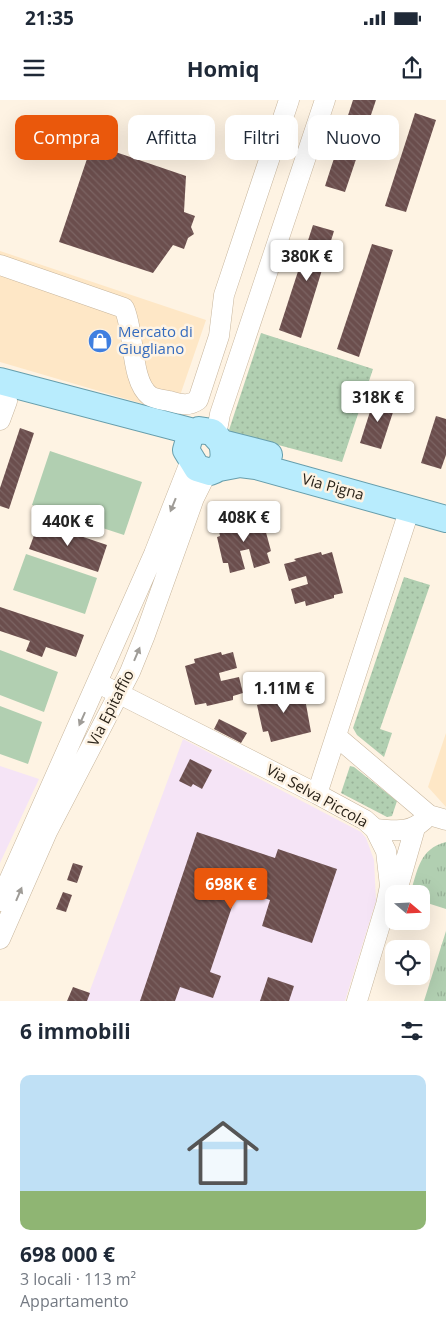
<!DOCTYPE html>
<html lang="it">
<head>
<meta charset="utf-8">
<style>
  body { margin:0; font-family:"Open Sans",sans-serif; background:#f6f6f7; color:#1f2937; height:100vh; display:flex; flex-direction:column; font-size:19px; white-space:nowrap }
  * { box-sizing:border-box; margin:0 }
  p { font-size:16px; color:#747a83 }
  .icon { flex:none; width:28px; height:28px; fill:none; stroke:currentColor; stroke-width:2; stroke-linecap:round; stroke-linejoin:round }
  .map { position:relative; height:901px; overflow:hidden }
  .panel { display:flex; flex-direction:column; background:#fff; flex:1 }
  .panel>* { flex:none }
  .banner { position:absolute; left:15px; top:15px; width:416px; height:45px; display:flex; gap:10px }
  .needle { width:32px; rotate:109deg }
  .controls { position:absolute; left:385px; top:785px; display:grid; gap:10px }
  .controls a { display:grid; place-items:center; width:45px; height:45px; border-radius:10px; background:#fff; box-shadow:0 5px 20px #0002; font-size:25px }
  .price { position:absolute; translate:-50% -42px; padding:0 11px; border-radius:5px; background:#fff; color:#222; font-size:16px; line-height:32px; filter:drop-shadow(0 1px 2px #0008) }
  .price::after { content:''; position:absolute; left:50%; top:30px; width:15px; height:11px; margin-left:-8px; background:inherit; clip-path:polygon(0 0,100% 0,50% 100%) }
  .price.selected { background:#ea580c; color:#fff }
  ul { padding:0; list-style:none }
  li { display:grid; align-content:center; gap:10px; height:265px; padding:0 20px }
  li+li { border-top:1px solid #e0e1e3 }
  li span { display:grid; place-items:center; height:155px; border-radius:10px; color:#555 }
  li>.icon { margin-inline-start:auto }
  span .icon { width:90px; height:90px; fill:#fffc; stroke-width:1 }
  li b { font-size:21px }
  h2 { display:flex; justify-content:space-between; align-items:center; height:60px; padding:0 20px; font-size:21px }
  .pill { padding:0 18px; border-radius:10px; background:#fff; box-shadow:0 5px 20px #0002; font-size:18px; line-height:45px }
  .pill.selected { background:#ea580c; color:#fff }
  .status { display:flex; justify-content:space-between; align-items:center; height:35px; padding:0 25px; background:#fff; direction:ltr }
  .status svg { height:14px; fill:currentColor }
  header { display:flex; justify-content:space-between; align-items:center; height:65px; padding:0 20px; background:#fff; font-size:22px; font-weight:700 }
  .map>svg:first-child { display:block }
  .built { fill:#fee7c6 }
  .education { fill:#f5e4f6 }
  .grass { fill:url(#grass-dots) }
  .park { fill:url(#park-tufts) }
  .garden { fill:#b1cfb1 }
  .building { fill:url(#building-back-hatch) }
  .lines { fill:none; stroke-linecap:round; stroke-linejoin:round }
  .minor-casing { stroke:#c7b59c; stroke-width:21 }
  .major-casing { stroke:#679eac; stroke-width:28 }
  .minor { stroke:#fff; stroke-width:20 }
  .major { stroke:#b8ecfd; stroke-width:26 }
  .oneway { fill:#9f9c97 }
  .labels { text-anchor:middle; stroke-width:5; stroke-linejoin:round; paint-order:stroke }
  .shop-label { font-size:15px; fill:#366cbe; stroke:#fef3e3; text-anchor:start }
  .street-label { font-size:15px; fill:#292218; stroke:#fef3e3 }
</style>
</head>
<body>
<div class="status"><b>21:35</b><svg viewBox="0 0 49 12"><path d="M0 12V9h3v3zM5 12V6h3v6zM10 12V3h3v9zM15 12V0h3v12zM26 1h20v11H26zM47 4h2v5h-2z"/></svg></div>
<header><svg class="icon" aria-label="menu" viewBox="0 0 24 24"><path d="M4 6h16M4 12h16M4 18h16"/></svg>Homiq<svg class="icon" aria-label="share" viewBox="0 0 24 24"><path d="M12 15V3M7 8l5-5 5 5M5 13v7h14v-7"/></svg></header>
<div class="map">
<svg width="446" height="901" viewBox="0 0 446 901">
  <defs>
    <pattern id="grass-dots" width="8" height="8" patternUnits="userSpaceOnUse" patternTransform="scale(1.25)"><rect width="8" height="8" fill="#b1cfb1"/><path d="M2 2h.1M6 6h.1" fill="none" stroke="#98b198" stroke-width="1.8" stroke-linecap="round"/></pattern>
    <pattern id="park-tufts" width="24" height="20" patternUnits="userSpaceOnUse" patternTransform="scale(1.25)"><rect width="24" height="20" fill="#b1cfb1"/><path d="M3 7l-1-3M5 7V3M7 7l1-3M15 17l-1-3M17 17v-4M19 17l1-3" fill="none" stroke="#98b198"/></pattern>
    <pattern id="building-back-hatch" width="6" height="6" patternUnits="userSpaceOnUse" patternTransform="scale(1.25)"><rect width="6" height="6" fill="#6b4e4d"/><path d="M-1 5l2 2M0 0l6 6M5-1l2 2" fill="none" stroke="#7c6463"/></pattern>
  </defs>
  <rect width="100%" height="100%" fill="#fef3e3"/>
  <path class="built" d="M0,151L206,220L174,313L0,262Z
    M446,633V707L428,687Z"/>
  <path class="education" d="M183,639L361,732L366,738L374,760L376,801L345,901H86Z
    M0,666L39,679L0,763Z"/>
  <path class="grass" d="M261,233L373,269L342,362L233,333L229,330Z
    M404,477L430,485L380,629L392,633L384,657L357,635L353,628Z
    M350,666L354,667L397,701L392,716L387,717L341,693Z"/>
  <path class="park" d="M446,742V809L421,801V794H410C418,770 419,749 446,742Z
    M446,831V901H424Z"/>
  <path class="garden" d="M50,351L142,382L124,435L32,405Z
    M26,454L97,478L85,514L13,490Z
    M0,550L58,572L44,612L0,595Z
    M0,606L42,622L28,664L0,654Z"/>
  <path class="building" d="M353,0H376L345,92L325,86Z
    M415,13L436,20L406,112L385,106Z
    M92,44L186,76L184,112L195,116L191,127L194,134L188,138L184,149L173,145L153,173L59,142Z
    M313,125L334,131L301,238L279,230Z
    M372,144L393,150L359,257L337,249Z
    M375,296L396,303L381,349L360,343Z
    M436,316L446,319V355L441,369L421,363Z
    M20,328L34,333L9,409L0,406V388Z
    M257,416L260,426L264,425L271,451L267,453L270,463L254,468L249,449L240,451L245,469L230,473L228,463H223L217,437L220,436L218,426Z
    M39,422L107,445L98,472L29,449Z
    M321,452L322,455L332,452L343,493L334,495V498L306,506L305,501L295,504L291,489L308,484L306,476L289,481L284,464L296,461L294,459Z
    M0,507L84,535L76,557L46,547L42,557L26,551L30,541L0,531Z
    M221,552L222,555L233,552L237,568L219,573L221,581L239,577L243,593L233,596V600L207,606L206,603L195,605L185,566L195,563L194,559Z
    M299,584L301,592L304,593L311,632L271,642L268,631L263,632L257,605L261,604L258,595L275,591L279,607L285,606L281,589Z
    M219,619L247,633L241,643L214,629Z
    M190,659L212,670L202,689L193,684L191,687L179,681Z
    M197,732L275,758L278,749L337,769L312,843L262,826L270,800L238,789L210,872L221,876L213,898L180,887L175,901H140Z
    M73,763L83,766L77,783L67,780Z
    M63,792L72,795L66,812L56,809Z
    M268,877L294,886L289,901H260Z
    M73,887L90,893L87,901H67Z"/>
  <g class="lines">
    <g class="minor-casing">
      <path id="minor" d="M0,165L124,208C135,231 130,281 150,296C155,299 164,300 169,301C180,304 188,307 198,300L219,236L224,195L289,0
        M0,320L7,301
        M219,337L217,330L220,314L325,0
        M98,583L317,694L365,720L375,729L386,751L390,786L386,805L357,901
        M336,636L429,715L446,720
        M317,694L410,408
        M375,729C394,730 409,734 424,720
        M396,794L415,728
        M0,801L154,454L191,360
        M0,839L47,732L130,572L145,535L194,398L203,380L210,372"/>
    </g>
    <g class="major-casing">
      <path id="major" d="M0,281L194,332
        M199,330L212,332L222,343C225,356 225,367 210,372L197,368L186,350L190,336Z
        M222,343L269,355
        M219,368L240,364L256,366L446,419"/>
    </g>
    <use href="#minor" class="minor"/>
    <use href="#major" class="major"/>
  </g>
  <defs><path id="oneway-solid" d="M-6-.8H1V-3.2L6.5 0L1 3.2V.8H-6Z" transform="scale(1.25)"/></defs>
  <g class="oneway">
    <use href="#oneway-solid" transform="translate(173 405) rotate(112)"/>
    <use href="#oneway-solid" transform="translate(137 554) rotate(-67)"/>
    <use href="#oneway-solid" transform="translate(82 619) rotate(114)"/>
    <use href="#oneway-solid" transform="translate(19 794) rotate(-67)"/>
  </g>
  <defs>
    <g id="shop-disc" transform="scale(1.25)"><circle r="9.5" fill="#3f7fe0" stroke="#fef3e3"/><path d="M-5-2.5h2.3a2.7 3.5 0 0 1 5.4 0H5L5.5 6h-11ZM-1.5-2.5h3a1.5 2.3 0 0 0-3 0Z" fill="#fff"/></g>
  </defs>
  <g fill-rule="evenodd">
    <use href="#shop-disc" x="100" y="241"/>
  </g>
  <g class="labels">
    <g class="shop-label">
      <text x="118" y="237">Mercato di<tspan x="118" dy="17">Giugliano</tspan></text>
    </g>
    <g class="street-label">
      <text transform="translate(333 387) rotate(15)" y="5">Via Pigna</text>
      <text transform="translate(111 608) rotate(-63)" y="5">Via Epitaffio</text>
      <text transform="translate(317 696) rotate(29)" y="5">Via Selva Piccola</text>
    </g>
  </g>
</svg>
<div class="controls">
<a><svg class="needle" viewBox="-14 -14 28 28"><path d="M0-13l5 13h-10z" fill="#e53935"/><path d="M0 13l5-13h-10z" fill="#747a83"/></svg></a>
<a><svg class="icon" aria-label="locate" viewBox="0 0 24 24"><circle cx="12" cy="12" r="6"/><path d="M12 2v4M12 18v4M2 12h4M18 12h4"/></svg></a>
</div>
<b class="price" style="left:307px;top:182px">380K €</b>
<b class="price" style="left:378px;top:323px">318K €</b>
<b class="price" style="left:244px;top:443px">408K €</b>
<b class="price" style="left:68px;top:447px">440K €</b>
<b class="price" style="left:284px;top:614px">1.11M €</b>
<b class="price selected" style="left:231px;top:810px">698K €</b>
<div class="banner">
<a class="pill selected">Compra</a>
<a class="pill">Affitta</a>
<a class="pill">Filtri</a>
<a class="pill">Nuovo</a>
</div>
</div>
<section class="panel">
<h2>6 immobili<svg class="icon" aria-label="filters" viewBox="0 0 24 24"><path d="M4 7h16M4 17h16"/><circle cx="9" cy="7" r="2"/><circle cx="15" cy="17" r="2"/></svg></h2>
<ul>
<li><span style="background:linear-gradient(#bfe0f5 75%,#8fb573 0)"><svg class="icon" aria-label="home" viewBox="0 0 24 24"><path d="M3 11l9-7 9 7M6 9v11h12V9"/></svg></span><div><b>698 000 €</b><p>3 locali · 113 m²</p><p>Appartamento</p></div></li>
</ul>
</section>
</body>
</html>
